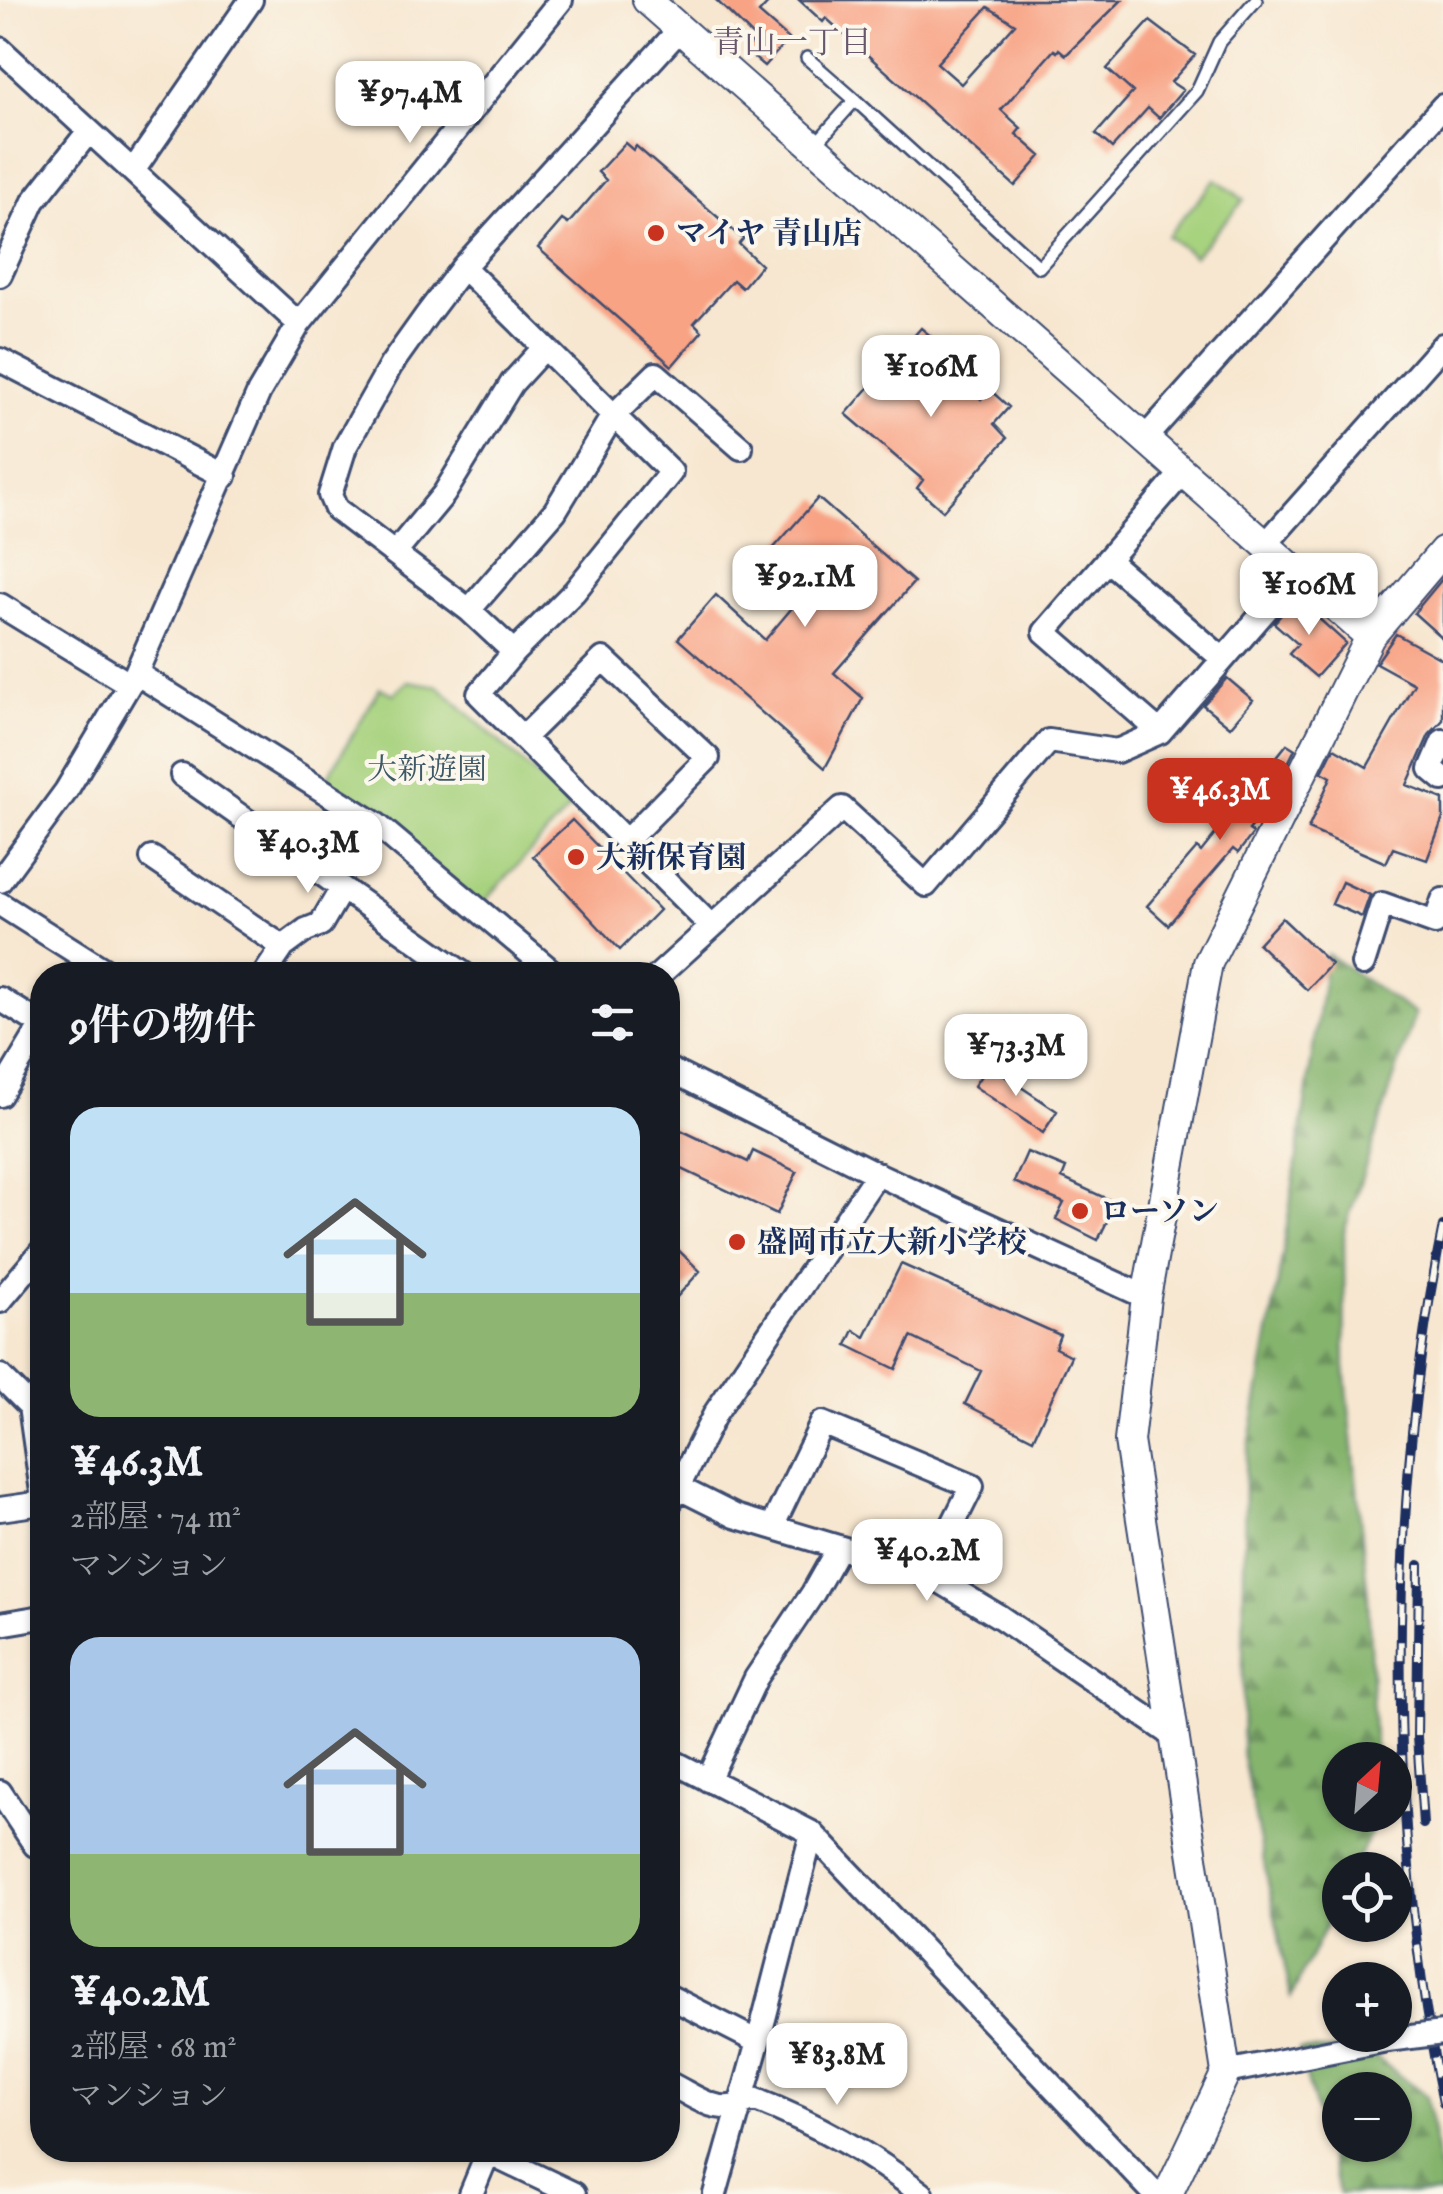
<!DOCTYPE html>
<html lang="ja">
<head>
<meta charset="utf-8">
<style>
  body { margin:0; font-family:"IM FELL English","Noto Serif JP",serif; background:#20242c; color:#f1f3f6; height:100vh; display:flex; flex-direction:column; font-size:38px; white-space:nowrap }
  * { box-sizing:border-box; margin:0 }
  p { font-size:32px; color:#9ea1a6 }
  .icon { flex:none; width:55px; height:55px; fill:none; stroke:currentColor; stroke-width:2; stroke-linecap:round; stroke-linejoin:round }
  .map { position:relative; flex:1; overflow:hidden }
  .details { position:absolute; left:30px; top:962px; width:650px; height:1200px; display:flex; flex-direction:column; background:#171b24; border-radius:40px; box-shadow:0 2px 8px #0004 }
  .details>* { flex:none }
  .needle { width:65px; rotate:26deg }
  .buttons { position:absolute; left:1322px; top:1742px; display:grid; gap:20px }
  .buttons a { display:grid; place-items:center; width:90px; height:90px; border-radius:50%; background:#171b24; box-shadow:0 2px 8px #0004; font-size:50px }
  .price { position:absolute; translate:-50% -85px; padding:0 22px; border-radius:20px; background:#fff; color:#222; font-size:32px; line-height:65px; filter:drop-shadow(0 2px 5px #0008) }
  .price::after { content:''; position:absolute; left:50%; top:60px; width:30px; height:22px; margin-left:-15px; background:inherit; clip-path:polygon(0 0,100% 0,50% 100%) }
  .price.active { background:#c8321e; color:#fff }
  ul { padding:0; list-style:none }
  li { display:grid; align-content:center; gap:20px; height:530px; padding:0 40px }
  li span { display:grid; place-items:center; height:310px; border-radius:30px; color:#555 }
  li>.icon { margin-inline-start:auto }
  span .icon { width:180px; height:180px; fill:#fffc; stroke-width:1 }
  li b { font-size:42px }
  h2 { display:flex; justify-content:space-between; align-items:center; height:120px; padding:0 40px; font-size:42px }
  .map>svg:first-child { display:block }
  .forest { fill:url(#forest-firs); stroke:#507266; stroke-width:2.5; fill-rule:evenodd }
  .green { fill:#a7d27e; stroke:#61806e; stroke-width:2.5 }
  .building { fill:#f8a384; fill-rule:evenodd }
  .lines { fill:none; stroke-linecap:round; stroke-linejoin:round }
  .service-casing { stroke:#3c4b6f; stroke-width:16 }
  .minor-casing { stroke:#3c4b6f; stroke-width:28 }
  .tertiary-casing { stroke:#3c4b6f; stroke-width:32 }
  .service { stroke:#fff; stroke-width:11 }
  .minor { stroke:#fff; stroke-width:22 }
  .tertiary { stroke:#fff; stroke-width:28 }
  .rail-casing { stroke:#1b2f5e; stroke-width:10 }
  .rail { stroke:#fbf7ec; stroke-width:6; stroke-dasharray:19; stroke-linecap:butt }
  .minor-bridge-casing { stroke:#3c4b6f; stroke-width:28; stroke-linecap:butt }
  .minor-bridge { stroke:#fff; stroke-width:22 }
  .poi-dot { fill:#c8321e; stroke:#fbf7ec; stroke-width:4 }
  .labels { text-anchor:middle; stroke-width:8; stroke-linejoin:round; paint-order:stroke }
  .poi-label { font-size:30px; font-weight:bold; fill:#1b2f5e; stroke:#fbf7ec; text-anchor:start }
  .park-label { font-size:30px; fill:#3e5866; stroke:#fbf7ec }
  .neighbourhood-label { font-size:32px; fill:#68586b; stroke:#fbf7ec }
</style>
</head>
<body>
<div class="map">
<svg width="1443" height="2194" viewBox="0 0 1443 2194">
  <defs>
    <pattern id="forest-firs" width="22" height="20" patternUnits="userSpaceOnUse" patternTransform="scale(2.5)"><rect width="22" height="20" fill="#85b46d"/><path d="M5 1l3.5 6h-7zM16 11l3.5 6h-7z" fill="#6c935d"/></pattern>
  </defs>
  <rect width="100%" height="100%" fill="#fbf7ec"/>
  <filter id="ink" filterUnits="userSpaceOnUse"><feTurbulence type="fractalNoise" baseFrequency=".01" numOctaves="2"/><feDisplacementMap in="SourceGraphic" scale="20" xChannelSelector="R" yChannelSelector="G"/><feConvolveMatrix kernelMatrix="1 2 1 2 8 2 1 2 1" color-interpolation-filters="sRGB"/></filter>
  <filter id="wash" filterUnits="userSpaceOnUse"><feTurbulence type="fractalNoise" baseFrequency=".0048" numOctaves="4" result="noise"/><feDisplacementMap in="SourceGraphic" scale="40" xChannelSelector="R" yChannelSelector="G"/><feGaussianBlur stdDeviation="2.25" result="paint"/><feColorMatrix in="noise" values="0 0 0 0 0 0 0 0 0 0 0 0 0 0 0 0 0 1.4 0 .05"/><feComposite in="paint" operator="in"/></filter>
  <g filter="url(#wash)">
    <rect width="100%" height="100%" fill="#f7e7d0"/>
    <path class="forest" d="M1327,954L1415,1014L1344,1232L1345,1367L1368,1596L1375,1760H1340V1815H1377V1820L1353,1870H1340V1896L1291,1997L1242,1753L1245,1469L1283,1252Z
      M1299,2050H1366L1427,2096L1443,2194H1339ZM1340,2090H1395V2145H1340Z"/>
    <path class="green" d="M1216,179L1244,200L1194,256L1167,236Z
      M408,681L438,686L571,807L481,905L324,783L380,688L394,694Z"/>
    <g id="blocks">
      <path class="building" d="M716,0H771L759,13L789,39L764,66L745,50L756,39Z
        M799,0H1122L1066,55L1059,49L1057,52L1054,50L1001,110L1021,128L1016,134L1041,156L1015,186L826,18L823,22ZM988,7L1015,24L961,84L937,63Z
        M1150,21L1195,55L1171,82L1183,90L1159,118L1148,108L1112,148L1096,134L1133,92L1107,69Z
        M625,143L633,150L636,146L743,239L739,244L761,265L742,288L733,280L694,323L702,331L672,366L538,248L562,220L568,224L606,180L598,172Z
        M921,328L946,349L937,361L981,399L989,389L1009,407L994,424L1007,438L943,511L917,488L923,480L846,414Z
        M818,498L914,582L834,673L863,698L825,768L678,639L716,595L765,640L797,602L757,567Z
        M1443,578V639L1414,613Z
        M1296,598L1346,643L1316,677L1289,654L1298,644L1274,623Z
        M1396,634L1443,660V720L1429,735L1407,785L1443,799V818L1427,860L1393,848L1386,863L1308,829L1331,777L1322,772L1334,748L1367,767L1414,684L1376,663Z
        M1227,678L1253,700L1230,727L1203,705Z
        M1287,744L1295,749L1263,813L1249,830L1253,833L1251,836L1238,853L1233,849L1168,925L1147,906L1197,848L1201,852Z
        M572,820L659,910L620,950L533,856Z
        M1342,882L1370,895L1362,917L1332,904Z
        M1282,918L1331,964L1307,990L1258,944Z
        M988,1065L1057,1111L1043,1133L974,1086Z
        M668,1124L748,1162L753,1151L797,1172L777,1214L680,1168L668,1183Z
        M1027,1152L1066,1168L1062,1178L1116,1203L1098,1240L1056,1219L1064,1203L1014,1182Z
        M668,1240L700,1271L668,1307Z
        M901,1264L1060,1335L1055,1348L1071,1356L1033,1439L965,1404L981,1371L911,1337L896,1369L847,1345L854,1330L865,1337Z"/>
    </g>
  </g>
  <g filter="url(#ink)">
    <use href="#blocks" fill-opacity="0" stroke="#3c4b6f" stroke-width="2.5"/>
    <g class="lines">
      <g class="service-casing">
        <path id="service" d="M807,58L855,100L814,146
          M855,100L1039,267L1197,91L1219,42L1256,0"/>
      </g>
      <g class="minor-casing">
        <path id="minor" d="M0,49L299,324
          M133,171L251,0
          M463,267L671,472L574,592L514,652L469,610L336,509L330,495L345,447L391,365L426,316L463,267L680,29
          M0,275L34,201L89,131
          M0,360L225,476
          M1145,438L1443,106
          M1265,545L1443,345
          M395,553L444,494L512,383L544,348
          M1107,560L1223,659
          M0,605L129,684
          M469,610L555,511L612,417L656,374L741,448
          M514,652L479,694L710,925
          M136,673L376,824L556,975
          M1160,732L1045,632L1183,472
          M523,738L603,659L708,758L626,841
          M1443,741L1431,769L1443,779
          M182,775L465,975
          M152,858L283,947
          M0,881L66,791L136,673L259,392L299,324L561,0
          M0,904L112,975
          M1363,964L1382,904L1435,923L1443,900
          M264,975L283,947L306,930L321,924L342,888
          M659,975L842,808L926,885L1049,741L1117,751L1160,732L1298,573
          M0,999L42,1025
          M668,1069L877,1174L1146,1297
          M0,1095L42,1025
          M0,1301L42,1251
          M0,1376L30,1406L42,1492
          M677,1487L735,1516L928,1574L1000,1617L1174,1736
          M668,1507L716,1412L877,1174
          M0,1509L42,1503
          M772,1527L822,1423L972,1486L928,1574
          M0,1624L42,1617
          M668,1759L812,1833L1155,2194
          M708,1780L756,1678L813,1593L839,1547
          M0,1792L35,1845L42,1839
          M668,1996L758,2042
          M1226,2072L1387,2040
          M668,2083C699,2098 719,2119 753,2099C813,2122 871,2154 922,2194
          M471,2194L488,2153L574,2194
          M715,2194L758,2042L812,1833"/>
      </g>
      <g class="tertiary-casing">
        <path id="tertiary" d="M647,0L1370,637
          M1168,2194L1226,2072L1129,1441L1146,1297L1208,963L1370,637L1443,551"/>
      </g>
      <use href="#service" class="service"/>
      <use href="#minor" class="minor"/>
      <use href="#tertiary" class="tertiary"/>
      <g class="rail-casing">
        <path id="rail" d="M1443,1226C1387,1502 1386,1827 1443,2103
          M1419,1565L1417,1737L1423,1824"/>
      </g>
      <use href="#rail" class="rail"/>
      <g class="minor-bridge-casing">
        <path id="minor-bridge" d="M1387,2040L1443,2033"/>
      </g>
      <use href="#minor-bridge" class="minor-bridge"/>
    </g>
  </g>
  <g class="poi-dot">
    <circle cx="656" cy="233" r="10"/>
    <circle cx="576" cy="857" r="10"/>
    <circle cx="1080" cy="1211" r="10"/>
    <circle cx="737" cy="1242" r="10"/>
  </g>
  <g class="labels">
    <g class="poi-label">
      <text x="676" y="243">マイヤ 青山店</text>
      <text x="596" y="867">大新保育園</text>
      <text x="1100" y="1221">ローソン</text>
      <text x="757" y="1252">盛岡市立大新小学校</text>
    </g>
    <g class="park-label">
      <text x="427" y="779">大新遊園</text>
    </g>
    <g class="neighbourhood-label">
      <text x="792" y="53">青山一丁目</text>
    </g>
  </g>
</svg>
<div class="buttons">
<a><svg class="needle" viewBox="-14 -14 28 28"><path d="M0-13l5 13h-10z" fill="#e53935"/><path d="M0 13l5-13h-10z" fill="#9ea1a6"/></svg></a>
<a><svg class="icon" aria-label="locate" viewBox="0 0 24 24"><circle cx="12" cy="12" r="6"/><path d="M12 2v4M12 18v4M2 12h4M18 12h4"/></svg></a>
<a>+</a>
<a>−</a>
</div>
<b class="price" style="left:410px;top:146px">¥97.4M</b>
<b class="price" style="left:931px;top:420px">¥106M</b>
<b class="price" style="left:805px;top:630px">¥92.1M</b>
<b class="price" style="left:1309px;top:638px">¥106M</b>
<b class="price active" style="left:1220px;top:843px">¥46.3M</b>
<b class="price" style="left:308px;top:896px">¥40.3M</b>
<b class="price" style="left:1016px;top:1099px">¥73.3M</b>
<b class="price" style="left:927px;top:1604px">¥40.2M</b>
<b class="price" style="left:837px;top:2108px">¥83.8M</b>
<section class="details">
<h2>9件の物件<svg class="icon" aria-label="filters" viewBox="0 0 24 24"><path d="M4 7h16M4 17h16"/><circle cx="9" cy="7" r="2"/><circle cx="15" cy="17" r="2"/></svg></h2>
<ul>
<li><span style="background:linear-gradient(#bfe0f5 60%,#8fb573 0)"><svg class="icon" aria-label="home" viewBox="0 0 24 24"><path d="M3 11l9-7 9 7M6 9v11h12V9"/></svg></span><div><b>¥46.3M</b><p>2部屋 · 74 m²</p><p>マンション</p></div></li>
<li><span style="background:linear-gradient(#a9c7e8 70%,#8fb573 0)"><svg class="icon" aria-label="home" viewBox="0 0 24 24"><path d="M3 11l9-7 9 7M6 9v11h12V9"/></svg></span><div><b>¥40.2M</b><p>2部屋 · 68 m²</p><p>マンション</p></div></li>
</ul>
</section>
</div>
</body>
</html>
